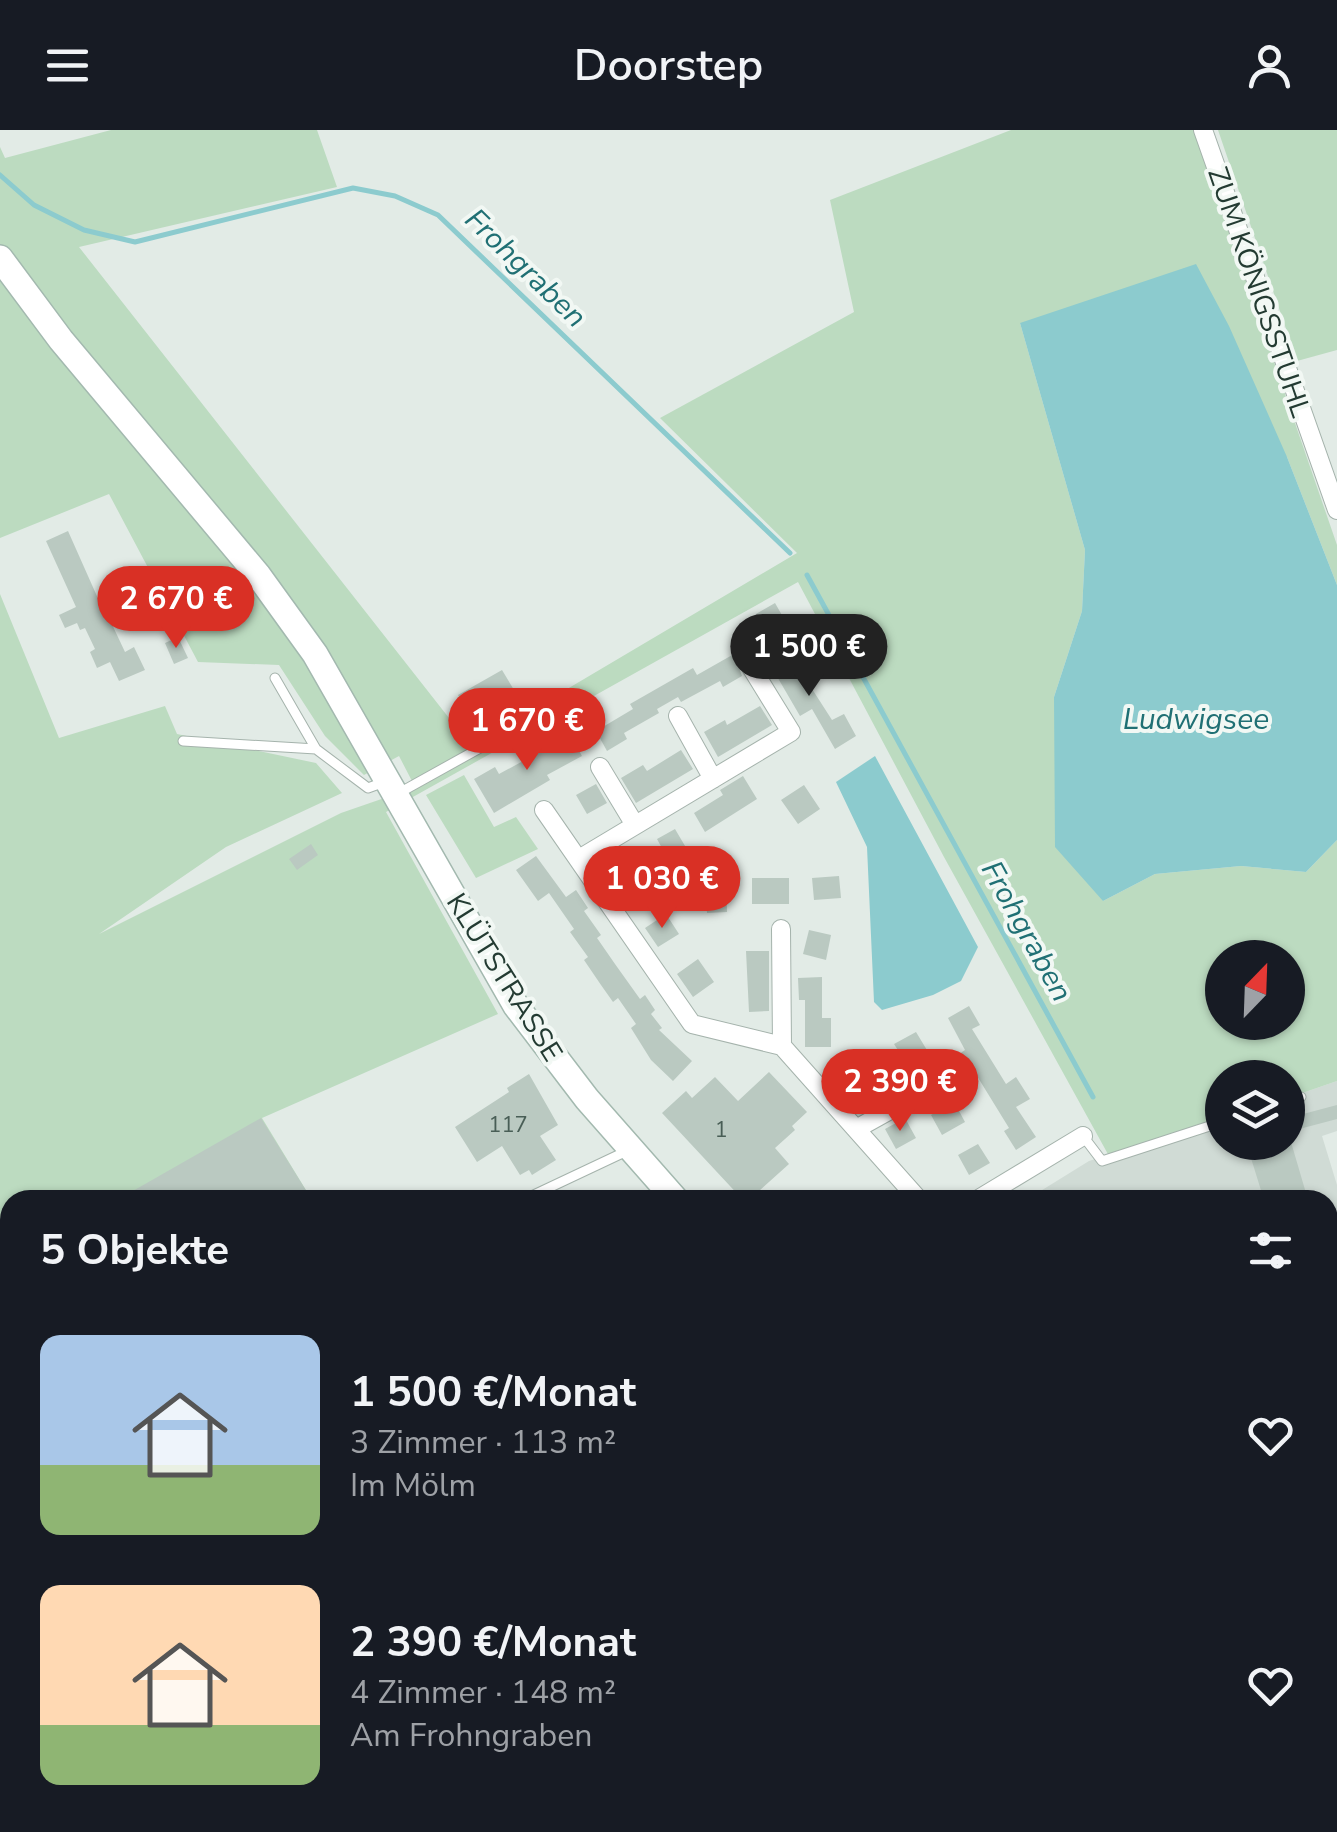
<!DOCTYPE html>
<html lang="de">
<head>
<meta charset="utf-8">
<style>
  body { margin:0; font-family:"Nunito Sans",sans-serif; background:#20242c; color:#f1f3f6; height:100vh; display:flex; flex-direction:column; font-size:38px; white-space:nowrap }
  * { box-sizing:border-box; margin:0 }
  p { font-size:32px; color:#9ea1a6 }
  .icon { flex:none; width:55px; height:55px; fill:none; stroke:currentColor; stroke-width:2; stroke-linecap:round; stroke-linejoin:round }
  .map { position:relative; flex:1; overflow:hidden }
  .side { position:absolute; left:0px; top:1060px; width:1338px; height:642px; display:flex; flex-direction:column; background:#171b24; border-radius:30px 30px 0 0; box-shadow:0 2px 8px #0004 }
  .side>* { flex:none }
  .needle { width:65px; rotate:23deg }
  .buttons { position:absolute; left:1205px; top:810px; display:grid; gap:20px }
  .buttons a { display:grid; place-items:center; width:100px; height:100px; border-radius:50%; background:#171b24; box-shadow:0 2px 8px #0004; font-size:50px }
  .price { position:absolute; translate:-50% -85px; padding:0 22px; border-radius:35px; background:#d93025; color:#fff; font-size:32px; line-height:65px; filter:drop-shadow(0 2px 5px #0008) }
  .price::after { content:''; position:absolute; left:50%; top:60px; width:30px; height:22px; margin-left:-15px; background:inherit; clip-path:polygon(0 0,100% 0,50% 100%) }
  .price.on { background:#222; color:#fff }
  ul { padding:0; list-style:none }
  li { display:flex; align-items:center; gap:30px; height:250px; padding:0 40px }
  li span { display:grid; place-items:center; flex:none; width:280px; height:200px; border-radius:20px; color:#555 }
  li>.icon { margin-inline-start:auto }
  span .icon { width:120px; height:120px; fill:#fffc; stroke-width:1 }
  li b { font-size:42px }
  h2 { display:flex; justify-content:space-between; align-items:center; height:120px; padding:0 40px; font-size:42px }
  header { display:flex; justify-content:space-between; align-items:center; height:130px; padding:0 40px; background:#171b24; font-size:45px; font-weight:600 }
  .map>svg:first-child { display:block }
  .built { fill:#d0dbd5 }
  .green { fill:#bcdbc0; fill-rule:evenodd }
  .water { fill:#8ccbce }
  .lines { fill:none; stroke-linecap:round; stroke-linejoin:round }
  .stream { stroke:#8ccbce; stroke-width:5 }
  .building { fill:#bac9c1 }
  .lane-casing { stroke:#a5b3ac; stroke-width:11 }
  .street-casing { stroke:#a5b3ac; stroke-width:20 }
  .secondary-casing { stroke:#a3b9af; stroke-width:28 }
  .lane { stroke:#fff; stroke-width:9 }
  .street { stroke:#fff; stroke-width:18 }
  .secondary { stroke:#fff; stroke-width:25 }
  .labels { text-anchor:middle; stroke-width:8; stroke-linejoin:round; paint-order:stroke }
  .number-label { font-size:22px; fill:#495e56 }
  .street-label { font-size:28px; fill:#233b32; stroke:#f2f8f4 }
  .water-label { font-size:30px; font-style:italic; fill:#207074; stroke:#f2f8f4 }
</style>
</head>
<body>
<header><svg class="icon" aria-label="menu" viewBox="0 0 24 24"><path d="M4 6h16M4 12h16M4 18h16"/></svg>Doorstep<svg class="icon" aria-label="person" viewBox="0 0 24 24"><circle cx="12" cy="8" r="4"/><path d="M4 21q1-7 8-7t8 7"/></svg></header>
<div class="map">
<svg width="1337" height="1702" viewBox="0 0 1337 1702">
  <rect width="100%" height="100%" fill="#e2ebe6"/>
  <path class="built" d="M1337,951V1001L1322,1006L1337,1055V1413L1328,1418V1070H1026L1089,1031L1222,989V1012H1288V968Z"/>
  <path class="green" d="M111,0H317L337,57L79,117L471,616L797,423L660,288L854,182L830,70L1011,0H1194L1337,415V455L1287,327L1020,193L1085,420L1082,481L1054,567L1103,771L1155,744L1241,736L1306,742L1337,710V951L1288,968V948H1222V989L1109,1026L944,727L798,452L386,682L498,884L262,988L312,1070H10V1692H970L979,1702H0V464L59,608L165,576L177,604L316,633L342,663L226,717L99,804L341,683L396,664L413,653L399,626L364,645L325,606L279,535L198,532L109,364L0,408V17L5,28ZM1222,828H1288V892H1222Z
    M1218,0H1337V220L1297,231Z
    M464,645L494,697L516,687L538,719L476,748L426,665Z"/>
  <path class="water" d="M1196,134L1229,196L1287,327L1337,455V710L1306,742L1241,736L1155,744L1103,771L1055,717L1054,567L1082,481L1085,420L1020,193Z
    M875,626L978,817L961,851L933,865L882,880L874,872L867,717L836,652Z"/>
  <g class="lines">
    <path class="stream" d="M0,45L34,75L84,100L135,112L353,58L395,66L438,85L790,423
      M807,445L1093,967"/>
  </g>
  <path class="building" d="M68,401L100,473L118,465L125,481L109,488L125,522L134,517L145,540L119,551L110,532L97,538L90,522L95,519L85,498L80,500L77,493L65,498L59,485L76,477L46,411Z
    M775,473L787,494L768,505L756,484Z
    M178,507L188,528L174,534L165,513Z
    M787,520L832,590L844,584L856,606L835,619L812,579L800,586L768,531Z
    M734,524L742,546L723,557L720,551L681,572L678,567L657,579L659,583L624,603L627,609L607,621L596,601L633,579L630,574L693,538L697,545Z
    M502,540L520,570L475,595L458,565Z
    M760,576L772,595L718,627L704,602L725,590L727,595Z
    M568,601L582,626L547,645L550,650L494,683L474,649L495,637L499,644L549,617L546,613Z
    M681,620L693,639L636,673L621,648L643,635L647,641Z
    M743,646L757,669L705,702L694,683L723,665L720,660Z
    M596,654L607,673L587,684L576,665Z
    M804,655L820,679L798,694L781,670Z
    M675,699L688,721L669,731L657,709Z
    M311,714L318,725L297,740L289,729Z
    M536,726L566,767L576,760L588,778L584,781L601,805L597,808L615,834L640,869L645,865L655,880L651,884L662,898L659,900L692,931L673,951L651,930L631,898L636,894L618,868L613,872L601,855L584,830L588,827L570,802L574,799L549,763L538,771L516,740Z
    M631,734L642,753L624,763L613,744Z
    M839,746L841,768L814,770L812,748Z
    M726,747L727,782L707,783L706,771H697L696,748Z
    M752,748H789V774H752Z
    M666,784L679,804L658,817L645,798Z
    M809,800L831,805L826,830L803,824Z
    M746,821H769V881L749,882Z
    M698,829L714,852L693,867L677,844Z
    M822,847V888H831V917H805V870H799L798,848Z
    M969,876L980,895L972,899L1006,954L1016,947L1030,969L1016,977L1036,1007L1016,1020L1004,1001L1009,998L977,946L974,948L959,924L965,920L948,888Z
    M916,902L936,935L885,966L871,942L901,925L894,914Z
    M848,933L866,956L849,970L830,947Z
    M769,942L807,982L792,996L795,1000L775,1018L789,1034L749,1070H743L662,983L686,961L692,968L715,947L738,971Z
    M529,944L558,995L540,1006L556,1030L532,1045L529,1040L520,1045L502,1016L477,1032L455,997L509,962L507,958Z
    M948,975L958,979L965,992L942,1005L931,985Z
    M1337,975V989L1288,1002V988Z
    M261,988L312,1070H117Z
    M905,988L916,1008L896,1019L885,999Z
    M1246,1012H1291L1308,1070H1264Z
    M978,1014L990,1033L969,1045L958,1025Z"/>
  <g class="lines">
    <g class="lane-casing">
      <path id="lane" d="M275,548L316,619L368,658L387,651
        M183,611L316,619
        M399,663L543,583
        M1288,971L1301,967
        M1083,1006L1102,1031L1222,992
        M523,1070L629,1020
        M1330,1445L1337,1461
        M970,1692L979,1702"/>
    </g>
    <g class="street-casing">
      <path id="street" d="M1203,0L1337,380
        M678,586L713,649
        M600,637L635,695
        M544,680L692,894L782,916L919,1070
        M579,729L791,602L751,537
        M781,799L782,916
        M856,999L946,949L957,967
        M977,1070L1083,1006
        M1328,1445L1337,1442"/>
    </g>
    <g class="secondary-casing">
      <path id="secondary" d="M0,128L61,210L258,445L315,524L516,876L587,969L676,1070
        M1115,1692L1118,1702"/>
    </g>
    <use href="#lane" class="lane"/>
    <use href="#street" class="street"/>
    <use href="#secondary" class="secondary"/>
  </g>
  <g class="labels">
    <g class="number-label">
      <text x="508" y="1002">117</text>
      <text x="721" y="1007">1</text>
    </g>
    <g class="street-label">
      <text transform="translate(1260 162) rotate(71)" y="10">ZUM KÖNIGSSTUHL</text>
      <text transform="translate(505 847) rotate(58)" y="10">KLÜTSTRASSE</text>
    </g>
    <g class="water-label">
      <text transform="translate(526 138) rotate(44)" y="10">Frohgraben</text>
      <text x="1196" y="599">Ludwigsee</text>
      <text transform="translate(1027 801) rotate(61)" y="10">Frohgraben</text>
    </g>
  </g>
</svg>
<div class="buttons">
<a><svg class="needle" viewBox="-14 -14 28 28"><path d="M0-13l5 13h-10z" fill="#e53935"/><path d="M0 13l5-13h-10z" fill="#9ea1a6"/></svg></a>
<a><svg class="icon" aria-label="layers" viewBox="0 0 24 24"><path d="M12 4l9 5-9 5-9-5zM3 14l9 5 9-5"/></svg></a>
</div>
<b class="price" style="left:176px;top:521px">2 670 €</b>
<b class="price on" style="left:809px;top:569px">1 500 €</b>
<b class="price" style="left:527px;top:643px">1 670 €</b>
<b class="price" style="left:662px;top:801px">1 030 €</b>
<b class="price" style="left:900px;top:1004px">2 390 €</b>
<section class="side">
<h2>5 Objekte<svg class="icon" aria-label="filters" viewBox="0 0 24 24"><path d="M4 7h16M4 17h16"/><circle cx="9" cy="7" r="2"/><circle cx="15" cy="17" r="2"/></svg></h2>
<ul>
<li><span style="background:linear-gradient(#a9c7e8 65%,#8fb573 0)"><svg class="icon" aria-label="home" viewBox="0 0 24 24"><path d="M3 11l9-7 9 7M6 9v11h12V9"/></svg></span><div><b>1 500 €/Monat</b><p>3 Zimmer · 113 m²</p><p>Im Mölm</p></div><svg class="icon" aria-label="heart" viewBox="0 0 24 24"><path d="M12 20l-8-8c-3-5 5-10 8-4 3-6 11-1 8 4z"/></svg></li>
<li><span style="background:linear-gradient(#ffd9b3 70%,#8fb573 0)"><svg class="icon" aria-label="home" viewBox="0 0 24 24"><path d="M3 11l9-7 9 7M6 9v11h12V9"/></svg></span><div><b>2 390 €/Monat</b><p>4 Zimmer · 148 m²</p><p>Am Frohngraben</p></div><svg class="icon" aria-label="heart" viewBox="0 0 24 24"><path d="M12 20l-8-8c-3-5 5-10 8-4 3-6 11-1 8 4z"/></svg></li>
</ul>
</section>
</div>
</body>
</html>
